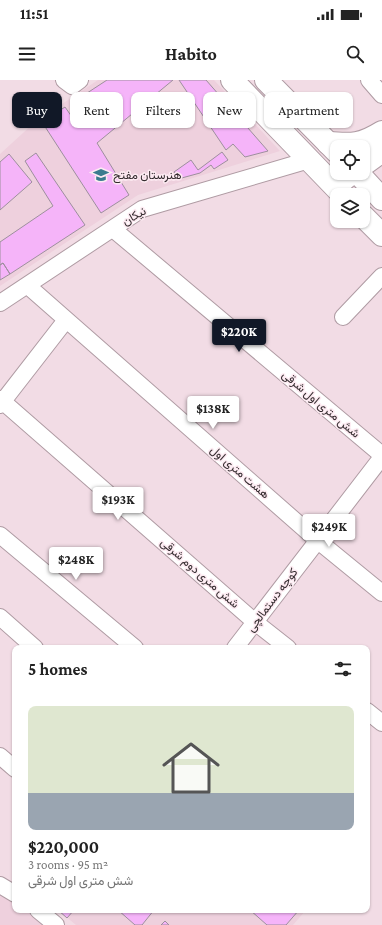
<!DOCTYPE html>
<html lang="en">
<head>
<meta charset="utf-8">
<style>
  body { margin:0; font-family:"Crimson Pro",Vazirmatn,serif; background:#f6f6f6; color:#222; height:100vh; display:flex; flex-direction:column; font-size:15px; white-space:nowrap }
  * { box-sizing:border-box; margin:0 }
  p { font-size:13px; color:#767676 }
  .icon { flex:none; width:22px; height:22px; fill:none; stroke:currentColor; stroke-width:2; stroke-linecap:round; stroke-linejoin:round }
  .map { position:relative; flex:1; overflow:hidden }
  .panel { position:absolute; left:12px; top:565px; width:358px; height:268px; display:flex; flex-direction:column; background:#fff; border-radius:8px; box-shadow:0 1px 3px #0004 }
  .panel>* { flex:none }
  .hud { position:absolute; left:12px; top:12px; width:358px; height:36px; display:flex; gap:8px }
  .controls { position:absolute; left:330px; top:60px; display:grid; gap:8px }
  .controls a { display:grid; place-items:center; width:40px; height:40px; border-radius:8px; background:#fff; box-shadow:0 1px 3px #0004; font-size:20px }
  .price { position:absolute; translate:-50% -34px; padding:0 9px; border-radius:4px; background:#fff; color:#222; font-size:13px; line-height:26px; filter:drop-shadow(0 1px 2px #0008) }
  .price::after { content:''; position:absolute; left:50%; top:24px; width:12px; height:9px; margin-left:-6px; background:inherit; clip-path:polygon(0 0,100% 0,50% 100%) }
  .price.on { background:#111827; color:#fff }
  ul { padding:0; list-style:none }
  li { display:grid; align-content:center; gap:8px; height:212px; padding:0 16px }
  li+li { border-top:1px solid #e0e0e0 }
  li span { display:grid; place-items:center; height:124px; border-radius:8px; color:#555 }
  li>.icon { margin-inline-start:auto }
  span .icon { width:72px; height:72px; fill:#fffc; stroke-width:1 }
  li b { font-size:17px }
  h2 { display:flex; justify-content:space-between; align-items:center; height:48px; padding:0 16px; font-size:17px }
  .chip { padding:0 14px; border-radius:8px; background:#fff; box-shadow:0 1px 3px #0004; font-size:14px; line-height:36px }
  .chip.on { background:#111827; color:#fff }
  .status { display:flex; justify-content:space-between; align-items:center; height:28px; padding:0 20px; background:#fff; direction:ltr }
  .status svg { height:11px; fill:currentColor }
  header { display:flex; justify-content:space-between; align-items:center; height:52px; padding:0 16px; background:#fff; font-size:18px; font-weight:700 }
  .map>svg:first-child { display:block }
  .built { fill:#eed0dd }
  .building { fill:#f5b4f9; stroke:#9d8f9d }
  .lines { fill:none; stroke-linecap:round; stroke-linejoin:round }
  .minor-casing { stroke:#af9ba3; stroke-width:18 }
  .secondary-casing { stroke:#af9ba3; stroke-width:24 }
  .primary-casing { stroke:#af9ba3; stroke-width:24 }
  .minor { stroke:#fff; stroke-width:16 }
  .secondary { stroke:#fff; stroke-width:22 }
  .primary { stroke:#fff; stroke-width:22 }
  .labels { text-anchor:middle; stroke-width:3; stroke-linejoin:round; paint-order:stroke }
  .poi-label { font-size:12px; fill:#332b2e; stroke:#fdebf2; text-anchor:start }
  .street-label { font-size:12px; fill:#332b2e; stroke:#fdebf2 }
</style>
</head>
<body>
<div class="status"><b>11:51</b><svg viewBox="0 0 49 12"><path d="M0 12V9h3v3zM5 12V6h3v6zM10 12V3h3v9zM15 12V0h3v12zM26 1h20v11H26zM47 4h2v5h-2z"/></svg></div>
<header><svg class="icon" aria-label="menu" viewBox="0 0 24 24"><path d="M4 6h16M4 12h16M4 18h16"/></svg>Habito<svg class="icon" aria-label="search" viewBox="0 0 24 24"><circle cx="10" cy="10" r="6"/><path d="M15 15l6 6"/></svg></header>
<div class="map">
<svg width="382" height="845" viewBox="0 0 382 845">
  <rect width="100%" height="100%" fill="#f2dce5"/>
  <path class="built" d="M98,0H214L280,71L138,115L0,206V74L35,42Z
    M0,809L15,821V830H26L44,845H0Z
    M58,830H306L293,845H76Z"/>
  <path class="building" d="M107,0H173L97,63L129,115L101,133L42,42L65,27L79,47L96,36L81,17Z
    M179,0H206L268,71L245,77L233,64L226,70Z
    M222,72L228,80L214,89L211,85L200,93L178,99L174,92L191,80L198,90Z
    M36,73L85,145L10,194L3,183L0,185V162L53,126L25,81Z
    M9,74L32,102L0,130V82Z
    M3,183L10,194L0,200V185Z
    M58,830H74L67,838Z
    M118,830H154L142,845H135Z
    M250,830H299L286,845H267Z
    M165,841L169,845H161Z"/>
  <g class="lines">
    <g class="minor-casing">
      <path id="minor" d="M64,0L72,6L80,0
        M369,0L382,15
        M113,149L382,375
        M28,206L317,460L382,513
        M0,223L142,129L309,80
        M343,237L382,196
        M0,319L255,542L288,568
        M0,325L66,240
        M0,455L135,568
        M0,537L35,568
        M235,568L382,377
        M367,631L382,643
        M0,676L15,689
        M0,805L15,814
        M38,830L56,845"/>
    </g>
    <g class="secondary-casing">
      <path id="secondary" d="M328,63C353,65 361,65 382,52
        M363,85L382,71
        M335,106L352,93"/>
    </g>
    <g class="primary-casing">
      <path id="primary" d="M232,0L343,115
        M266,0L337,72
        M358,93L382,119
        M363,136L382,155"/>
    </g>
    <use href="#minor" class="minor"/>
    <use href="#secondary" class="secondary"/>
    <use href="#primary" class="primary"/>
  </g>
  <defs>
    <g id="school-bare" transform="scale(1.2)"><path d="M0-5L7-2L0 1L-7-2ZM-4 1L0 2.5L4 1V4Q0 6-4 4Z" fill="#3b7b8f" stroke="#fdebf2" stroke-width="2.5" paint-order="stroke"/></g>
  </defs>
  <g fill-rule="evenodd">
    <use href="#school-bare" x="101" y="95"/>
  </g>
  <g class="labels">
    <g class="poi-label">
      <text x="113" y="99">هنرستان مفتح</text>
    </g>
    <g class="street-label">
      <text transform="translate(134 136) rotate(-30)" y="4">نیکان</text>
      <text transform="translate(321 324) rotate(40)" y="4">شش متری اول شرقی</text>
      <text transform="translate(240 392) rotate(41)" y="4">هشت متری اول</text>
      <text transform="translate(200 493) rotate(41)" y="4">شش متری دوم شرقی</text>
      <text transform="translate(272 520) rotate(-53)" y="4">کوچه دستمالچی</text>
    </g>
  </g>
</svg>
<div class="controls">
<a><svg class="icon" aria-label="locate" viewBox="0 0 24 24"><circle cx="12" cy="12" r="6"/><path d="M12 2v4M12 18v4M2 12h4M18 12h4"/></svg></a>
<a><svg class="icon" aria-label="layers" viewBox="0 0 24 24"><path d="M12 4l9 5-9 5-9-5zM3 14l9 5 9-5"/></svg></a>
</div>
<b class="price on" style="left:239px;top:273px">$220K</b>
<b class="price" style="left:213px;top:350px">$138K</b>
<b class="price" style="left:118px;top:441px">$193K</b>
<b class="price" style="left:329px;top:468px">$249K</b>
<b class="price" style="left:76px;top:501px">$248K</b>
<div class="hud">
<a class="chip on">Buy</a>
<a class="chip">Rent</a>
<a class="chip">Filters</a>
<a class="chip">New</a>
<a class="chip">Apartment</a>
</div>
<section class="panel">
<h2>5 homes<svg class="icon" aria-label="filters" viewBox="0 0 24 24"><path d="M4 7h16M4 17h16"/><circle cx="9" cy="7" r="2"/><circle cx="15" cy="17" r="2"/></svg></h2>
<ul>
<li><span style="background:linear-gradient(#dfe7d0 70%,#9aa5b1 0)"><svg class="icon" aria-label="home" viewBox="0 0 24 24"><path d="M3 11l9-7 9 7M6 9v11h12V9"/></svg></span><div><b>$220,000</b><p>3 rooms · 95 m²</p><p>شش متری اول شرقی</p></div></li>
</ul>
</section>
</div>
</body>
</html>
